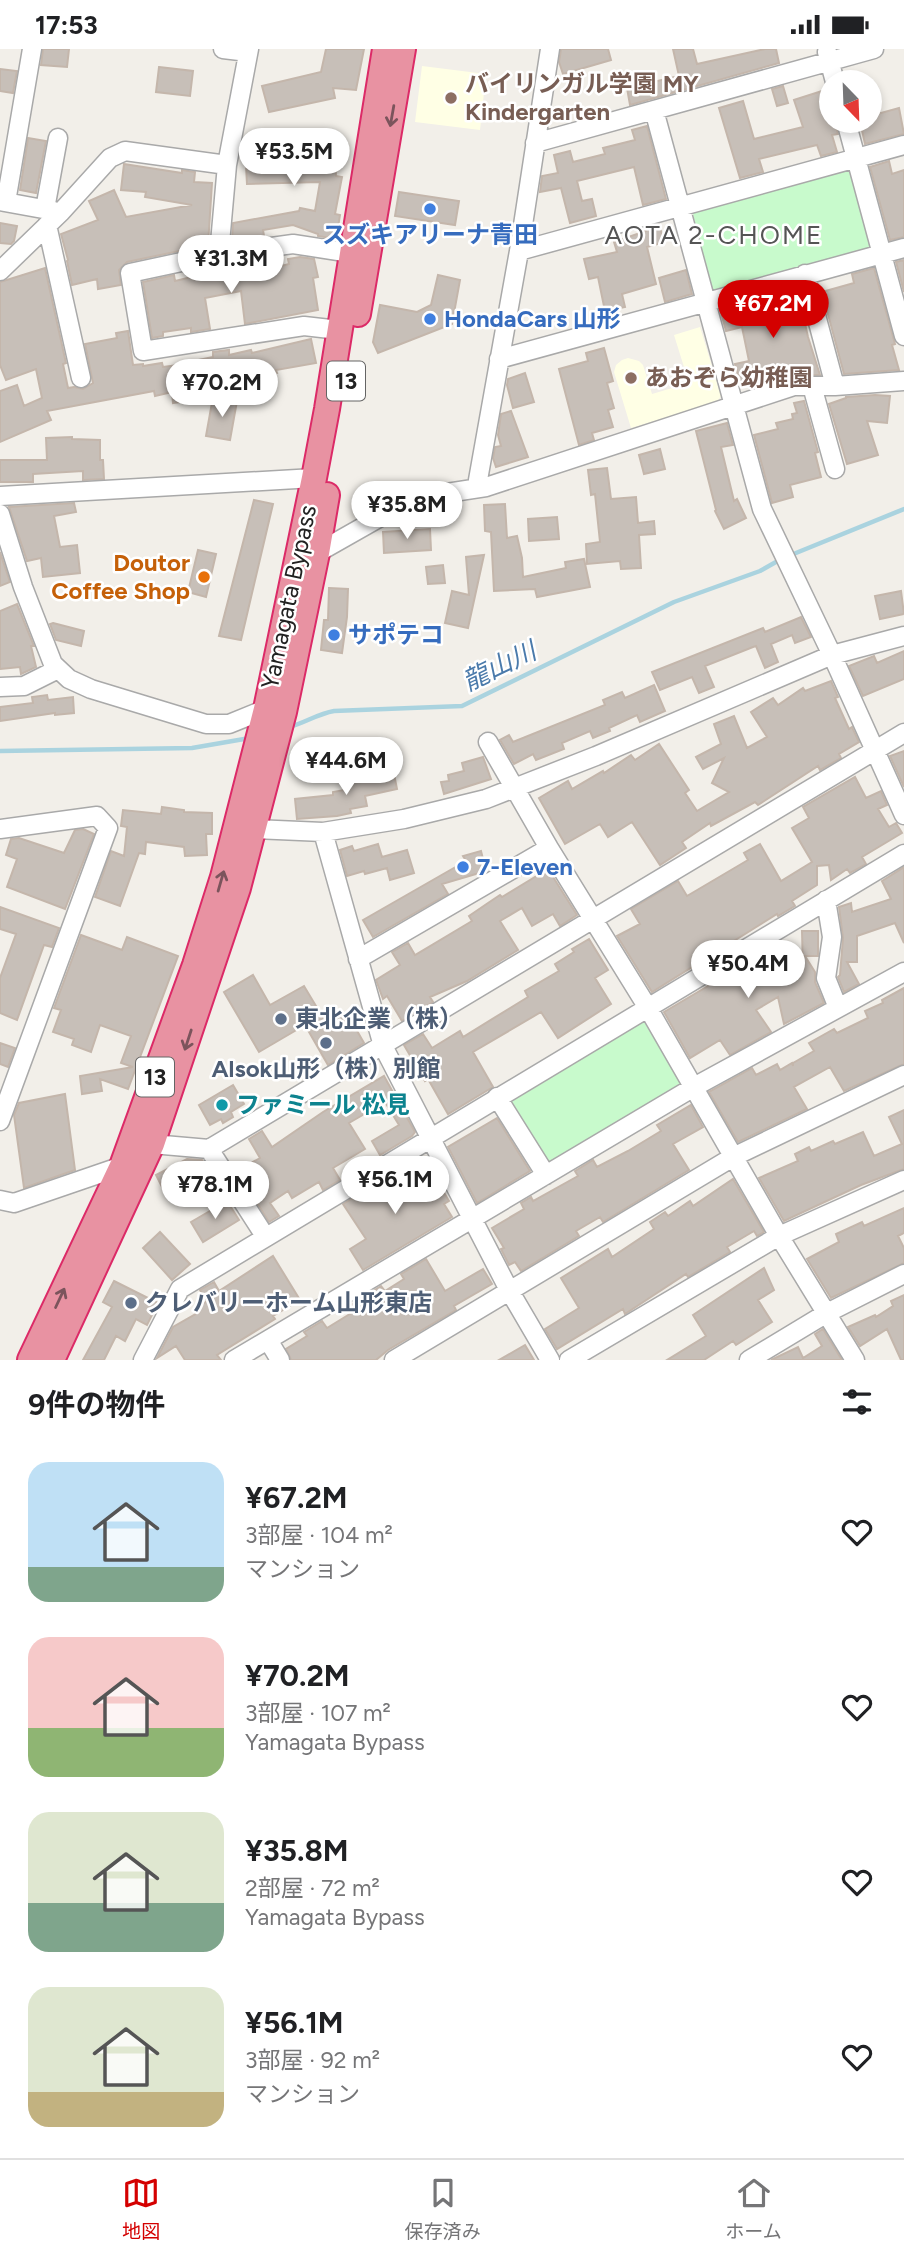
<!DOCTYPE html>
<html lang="ja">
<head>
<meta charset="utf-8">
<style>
  body { margin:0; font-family:Figtree,"Noto Sans JP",sans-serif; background:#f2f2f2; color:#202124; height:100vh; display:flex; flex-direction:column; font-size:26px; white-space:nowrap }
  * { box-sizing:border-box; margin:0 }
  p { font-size:23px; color:#757577 }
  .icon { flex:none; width:38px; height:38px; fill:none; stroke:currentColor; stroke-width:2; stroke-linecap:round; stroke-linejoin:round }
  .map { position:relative; height:1311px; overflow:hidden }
  .drawer { display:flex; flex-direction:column; background:#fff; flex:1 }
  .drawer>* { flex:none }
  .needle { width:46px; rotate:157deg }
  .controls { position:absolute; left:819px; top:21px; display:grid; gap:14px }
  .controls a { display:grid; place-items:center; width:63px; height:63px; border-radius:50%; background:#fff; box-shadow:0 4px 10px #0003; font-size:35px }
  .price { position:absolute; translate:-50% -60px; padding:0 16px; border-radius:24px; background:#fff; color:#222; font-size:23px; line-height:46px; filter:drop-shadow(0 2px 4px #0008) }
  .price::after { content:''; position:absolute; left:50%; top:42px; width:21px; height:16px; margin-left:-10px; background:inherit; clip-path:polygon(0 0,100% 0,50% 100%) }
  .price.on { background:#d40000; color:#fff }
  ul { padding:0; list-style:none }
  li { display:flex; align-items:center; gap:21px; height:175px; padding:0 28px }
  li span { display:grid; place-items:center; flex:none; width:196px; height:140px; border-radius:21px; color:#555 }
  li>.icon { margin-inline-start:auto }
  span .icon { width:84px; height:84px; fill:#fffc; stroke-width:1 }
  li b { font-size:30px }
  h2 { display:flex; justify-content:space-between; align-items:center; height:84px; padding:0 28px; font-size:30px }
  .status { display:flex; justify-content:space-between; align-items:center; height:49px; padding:0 35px; background:#fff; direction:ltr }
  .status svg { height:19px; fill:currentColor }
  .tab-bar { display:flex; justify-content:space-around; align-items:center; height:98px; border-top:2px solid #e0e0e0; background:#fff; font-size:19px; color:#757577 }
  .tab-bar a { display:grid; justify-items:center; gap:4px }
  .tab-bar .on { color:#d40000 }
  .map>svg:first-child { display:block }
  .education { fill:#ffffe5 }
  .park { fill:#c8facc }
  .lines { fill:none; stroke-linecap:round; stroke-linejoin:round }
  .stream { stroke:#aad3df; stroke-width:4.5 }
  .building { fill:#c7bfb8; stroke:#c4b6ab; stroke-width:2 }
  .minor-casing { stroke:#a9a9a9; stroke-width:21 }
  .highway-casing { stroke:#dc2a67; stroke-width:28 }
  .minor { stroke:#fff; stroke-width:18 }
  .highway { stroke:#e892a2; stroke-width:24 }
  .oneway { stroke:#7b545c }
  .education-dot { fill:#8d6e63; stroke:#fff; stroke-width:2.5 }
  .shop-dot { fill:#3f7fe0; stroke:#fff; stroke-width:2.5 }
  .food-dot { fill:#e8710a; stroke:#fff; stroke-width:2.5 }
  .service-dot { fill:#5c6f8a; stroke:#fff; stroke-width:2.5 }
  .culture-dot { fill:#0f9aa8; stroke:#fff; stroke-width:2.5 }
  .labels { text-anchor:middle; stroke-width:5; stroke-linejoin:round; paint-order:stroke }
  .shield { fill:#fff; stroke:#646464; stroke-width:2 }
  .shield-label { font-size:23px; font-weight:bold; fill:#222 }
  .education-label { font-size:24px; font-weight:bold; fill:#785e54; stroke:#fff; text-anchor:start }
  .shop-label { font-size:24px; font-weight:bold; fill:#366cbe; stroke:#fff; text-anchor:start }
  .food-label { font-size:24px; font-weight:bold; fill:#c56008; stroke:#fff; text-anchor:end }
  .street-label { font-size:24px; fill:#222; stroke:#fff }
  .service-label { font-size:24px; font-weight:bold; fill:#4e5e75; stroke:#fff; text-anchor:start }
  .culture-label { font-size:24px; font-weight:bold; fill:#0d838f; stroke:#fff; text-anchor:start }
  .neighbourhood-label { font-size:26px; letter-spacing:2px; fill:#555; stroke:#fff }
  .water-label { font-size:26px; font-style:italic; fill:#4a7aab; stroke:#fff }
</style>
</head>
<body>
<div class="status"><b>17:53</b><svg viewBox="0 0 49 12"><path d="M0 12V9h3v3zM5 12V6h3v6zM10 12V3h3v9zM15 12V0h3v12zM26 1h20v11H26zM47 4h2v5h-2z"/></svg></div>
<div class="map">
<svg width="904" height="1311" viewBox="0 0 904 1311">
  <rect width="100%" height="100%" fill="#f2efe9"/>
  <path class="education" d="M422,17L486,25L480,81L415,73Z
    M700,278L721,347L717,353L631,379L614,323L616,316L622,311L628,309L639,312L643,316L652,345L689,334L674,286Z"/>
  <path class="park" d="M851,118L873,199L712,243L692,161Z
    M643,971L681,1034L547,1117L507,1053Z"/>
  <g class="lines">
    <path class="stream" d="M791,506L904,460
      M289,678C305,674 317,665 334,662L462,657L674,553L760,522L783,509
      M0,702L192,699L250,689"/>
  </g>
  <path class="building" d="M43,0H69L67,18L41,16Z
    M326,0H364L356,41L333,39L335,49L269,63L262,37L321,23Z
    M561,0H608L611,11L563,25L559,13Z
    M673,0H693L697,15L765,0H776L779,14L630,56L627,39L679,27Z
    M159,18L193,22L190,47L156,43Z
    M0,20L17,22L13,44L0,42Z
    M783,37L788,54L777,57L772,40Z
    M825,41L831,59V72H835L838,85L832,86L837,103L821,107L817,96L759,110L763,123L740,129L719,59L743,52L754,90L803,78L794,51Z
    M899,59L904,85L865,95L860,72H870V67Z
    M647,77L666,150L643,156L634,118L577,132L582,152L592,150L596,167L570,174L561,139L540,143L542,127L558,124L554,106L570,102L573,113L605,105L603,99L635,91L632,81Z
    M28,89L46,92L36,144L20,141Z
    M305,96V100L334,99L336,127L342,128L335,165L340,166L336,190L318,187V185L293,176L263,181L264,187L232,192L233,174L299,162L300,159L315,162L320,133L247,135L245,98Z
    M889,112L892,125L904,121V188L890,191L870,118Z
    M124,115L182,124V121L195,123L194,133L212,134L208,196L127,213L119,221L121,236L98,240L97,230L72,236L67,212L68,211L61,185L98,171L89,152L114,141L126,168L192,156L145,148L146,143L121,141Z
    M399,143L459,152L455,176L395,167Z
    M0,174L17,177L14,192L11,195L0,194Z
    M659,175L664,193L647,198L656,235L622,245L625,258L605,262L598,228L589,230L584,210L617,203L614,193L646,182L645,179Z
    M300,208L314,210L318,228L313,229L318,261L245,275L241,242L205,249L210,280L191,283V279L163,283V287L152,289L143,233L174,226L175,232L204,225L203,220L241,213L243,223L270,220L289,215L288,210Z
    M904,211V243L896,213Z
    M45,219L66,314L63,315L68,339L74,338L83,340L93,334L85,295L117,289L116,284L128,282L133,316L143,315V317L162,314L163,318L193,314V312L213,308V303L229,301V306L251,301L252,304L311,290L316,314L276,321L277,324L182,343L206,347V349L173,354L172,343L155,347L154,342L47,362L51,371L0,393V342L17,336L24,357L42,349L36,320L6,331L0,316V233Z
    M874,219L895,295L892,296L899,321L844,325L822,243L854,234L852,225Z
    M686,221L692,245L665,253L659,229Z
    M438,226L460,231L452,275L378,304L373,293L380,256L417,263L431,256Z
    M799,248L808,288L820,326H793L792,321L740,334L735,315L749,312L742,278L726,282L721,264L770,251L771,256Z
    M604,299L613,332L607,334L614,359L608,361L613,378L592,384L594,391L579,396L559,320L588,312L586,304Z
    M525,324L534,353L513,359L507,336L508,330Z
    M875,346L890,347L887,374L867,372L878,406L847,415L829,355L846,349V348Z
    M213,348L237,352L230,391L206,387Z
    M804,352L818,403L815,404L821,428L790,436L793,448L772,454L754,386L778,380L776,374L793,370L792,365L797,364L794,354Z
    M511,362L528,408L496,418L493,409L495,398L501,397L498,386L501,365Z
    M727,374L733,396L721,398L734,452L737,450L746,469L724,480L715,462L716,461L696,382Z
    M72,388V390L100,391V411H103L104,430L83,431V422L33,425V433H0V411H47L46,389Z
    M660,400L665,420L644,425L639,406Z
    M607,419L611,450L636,448L638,474L654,472L655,485L639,486L641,519L621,520L620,512L587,515L586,495L600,493L595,445L591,446L588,421Z
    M254,451L273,455L241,591L219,587Z
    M74,454L76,463L54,467L60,498L77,496L80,524L43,528L41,509L27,512L9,458Z
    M505,455L507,489L517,487L522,509L523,528L566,519L565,513L584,510L590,538L537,548L535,540L494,542L491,483L485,482L484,456Z
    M557,468L559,490L529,492L528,470Z
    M430,480L431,501L384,504L383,483Z
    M198,501L216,505L206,548L188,543Z
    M0,503L10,533L0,537Z
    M484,506L468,579L445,574L452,542L469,546L466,508Z
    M443,516L445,534L428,535L426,518Z
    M329,539L348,540L347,568L342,604L321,601L324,571H328Z
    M901,542L904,565L880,570L875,547Z
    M17,555L34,597H31L36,618L21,625L20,618L0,620V562Z
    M801,568L811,588L795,594L792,586L771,595L778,613L765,619L756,597L753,598L705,617L714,638L699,644L692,628L660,641L652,623L763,579L765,583Z
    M53,574L84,582L81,597L56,591L50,575Z
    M904,602V630L863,647L849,617L874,607L877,614Z
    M831,632L838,648L835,649L849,680L852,678L859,693L839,705L841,709L820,721L818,717L758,756L755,753L711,777L710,774L682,793L686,799L660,816L632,773L608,788L600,775L565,795L539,749L568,732L572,740L603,722L604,724L631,706L635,711L659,695L689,741L685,744L697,762L729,743L712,734L724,709L703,720L696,708L721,695L714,675L734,667L747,699L767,688L751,663L773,649L778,656L803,639L805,642Z
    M654,636L665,662L640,673L637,666L609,679L610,682L593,689L590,682L562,694L564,700L536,711L533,705L514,715L500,691L509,686L513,693L605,656L603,651L622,643L625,649Z
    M47,646L48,651L73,648L74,664L55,666V664L0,672V658L33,654L32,648Z
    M904,702V738L890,707Z
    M483,708L491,730L444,745L441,733L449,732L448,726L464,722L462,714Z
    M393,720L397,740L365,747L367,757L350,760L351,764L337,767L297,770L295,750L333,746V743L350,740L349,733L370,729L369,724Z
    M855,728L866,749L881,742L887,756L878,760L889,778L896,774L902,784L862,808L866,815L850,824L847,820L831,831L829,816L817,817V836L792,852L795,857L778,867L777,865L652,943L617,887L640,875L631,860L678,832L687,847L748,811L744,804L760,795L781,832L812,813L792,779L809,769L803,758Z
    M162,758L184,761V763L212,764V785H206L207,806L185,807L184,798L146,793L145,805L139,804L120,857L95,848L111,802L124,807L127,778L121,777L123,761L161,765Z
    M83,780L94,785L65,860L7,838L17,810L6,806L11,790L19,789L64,804L75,781Z
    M378,795L382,808L407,801L414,824L390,831L387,819L365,825L364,822L347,827L340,801L352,797L354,802Z
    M481,802L486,822L442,835L448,845L373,888L363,871L466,812L463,807Z
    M904,818V894L895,874L857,887V913H847L859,935L844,943L838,928L840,926L843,889L839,858L851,854L852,863L891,850L882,832Z
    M548,820L577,866L560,877L553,865L532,877L522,859L500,872L518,901L467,932L430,948L433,953L402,972L387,947L383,950L376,931L400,916L392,903L408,894L415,906L472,872L469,867L488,854L500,846L502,848Z
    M0,858L59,879L52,898L44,896L17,971L0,964V929L16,885L0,880Z
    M802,882H818V907H805L815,923V933L824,954L784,975L778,948L756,961L771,983L730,1006L720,991L690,1009L664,963L732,923L733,925L787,894L803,919Z
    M81,886L122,901L127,888L178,907L128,1040L100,1030L102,1042L82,1045L80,1027L133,1018L121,1014L131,987L100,976L91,1003L72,996L74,990L53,983L61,961L54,959Z
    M589,890L608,921L595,929L611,955L558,989L541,963L473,1003L493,1038L448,1065L428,1030L425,1032L404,996L423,985L432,999L460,982L463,988L528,948L525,942L559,922L555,915L574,903L572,900Z
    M253,926L270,956L304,937L325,972L340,963L352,982L356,980L364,994L328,1016L305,976L259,1003L224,943Z
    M904,939V1015L844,1042L830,1018L794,1038L807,1060L738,1093L709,1043L752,1019L756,1026L777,1015L780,1021L792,1014L793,1017V1014L814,1002L809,994L834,980L837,984L868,969L865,962L883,954L882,951Z
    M0,994L15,999L8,1018L0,1015Z
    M384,1027L415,1083L412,1087L380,1106L372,1092L399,1076L385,1053L349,1074L365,1100L333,1119L340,1131L323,1141L319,1133L292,1149L288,1142L270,1154L279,1167L269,1173L237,1122L260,1109L249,1090L262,1082L272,1098L323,1063Z
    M233,1036L244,1055L231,1063L233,1068L223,1074L221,1070L210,1076L199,1056Z
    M65,1045L75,1121L24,1139L14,1066L19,1054Z
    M691,1056L703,1078L673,1095L689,1121L603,1173L600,1168L576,1182L579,1187L521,1222L515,1213L509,1216L501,1200L504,1199L492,1179L524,1160L521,1154L531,1148L533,1152L578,1127L575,1122L593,1111L597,1118L628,1102L661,1082L657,1076Z
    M904,1061V1120L861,1136L784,1172L759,1129L798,1112L795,1105L809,1098L811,1102L833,1092L835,1095L863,1083L874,1107L902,1095L889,1068Z
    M497,1069L530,1122L477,1154L448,1098Z
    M187,1110L202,1111L210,1123L166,1146L156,1126Z
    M420,1120L433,1141L440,1137L449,1152L444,1155L452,1168L363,1221L350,1200L366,1190L343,1155L386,1129L391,1137Z
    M733,1130L764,1183L757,1187L754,1182L727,1198L730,1203L688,1228L686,1225L625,1265L623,1260L557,1300L545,1280L579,1259L561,1229L608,1200L612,1208L654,1180L650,1173L665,1163L668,1167L690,1152L693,1157Z
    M227,1152L239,1171L203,1193L191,1173Z
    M904,1159V1184L898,1187L904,1199V1214L831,1249L807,1210L839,1193L836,1185L862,1173L864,1177Z
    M160,1183L190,1215L172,1231L143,1199Z
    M273,1207L300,1251L273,1267L275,1270L217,1306L221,1311H185L176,1297L157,1309L173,1278L199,1263L197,1259L207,1252L200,1241L214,1233L219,1242Z
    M426,1210L445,1242L483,1220L492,1235L454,1257L456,1261L388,1301L376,1311H291L286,1300L307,1287L304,1283L322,1272L327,1279L353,1263L349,1257L381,1237L385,1242L404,1230L401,1225Z
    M764,1219L774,1241L758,1251L772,1273L736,1296L733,1292L704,1311H667L706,1287L693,1266Z
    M114,1232L158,1254L147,1276L136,1270L125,1292L116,1287L104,1311H83L112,1258L103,1253Z
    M904,1246V1311H901L887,1280L860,1297L848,1278L875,1266L876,1268L893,1257L891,1252Z
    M823,1280L842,1311H771L798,1298L803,1309L822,1297L815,1285Z
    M525,1296L534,1311H499Z"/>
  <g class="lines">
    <g class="minor-casing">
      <path id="minor" d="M223,0L248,3
        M827,3L835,33
        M654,61L762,460L832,606L904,766
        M846,72L904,287
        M535,94L874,0
        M0,152L54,162
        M6,153L32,0
        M45,160L58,89
        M47,176L81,329
        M519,202L904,96
        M219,205L227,116L249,0
        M0,222L61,163L110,109L125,102L227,116
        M805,225L835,337
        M339,281L304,277L143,302L130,224L219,205L293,195L351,204
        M499,310L904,199
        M812,337L835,420
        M486,438L478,431L519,202L550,0
        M0,447L314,429
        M0,465L23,538L53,615L69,630L91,640L206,675H229L266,660
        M317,504L414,449L486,438L794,337H835L904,332
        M0,638L24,637L58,620
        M488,693L549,799L648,959L779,1187L855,1311
        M0,780L97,767L108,779L0,1072
        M254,780L323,783L404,770L486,750L596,707L832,606L904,587
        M323,783L383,997L509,1241L550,1311
        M826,851L832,888L826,929L838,959
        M358,910L549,799
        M497,1048L546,1126
        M152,1095L209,1100L904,684
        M209,1100L265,1187
        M0,1151L14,1154L122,1117
        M268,1291L280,1311
        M143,1311L180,1240L904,805
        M234,1311L694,1038L904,923
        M394,1311L733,1108L904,1026
        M569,1311L779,1187L904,1131
        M749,1311L827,1264L904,1225"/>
    </g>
    <g class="highway-casing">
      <path id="highway" d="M358,265L403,0
        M30,1311L122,1117L195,916L223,828L266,660L314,429L327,360L385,0
        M52,1311L152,1095L238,839L284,663L317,504L327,446"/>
    </g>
    <use href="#minor" class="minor"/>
    <use href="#highway" class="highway"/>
  </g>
  <defs><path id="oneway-shaft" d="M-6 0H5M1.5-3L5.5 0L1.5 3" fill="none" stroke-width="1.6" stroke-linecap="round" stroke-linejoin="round" transform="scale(1.75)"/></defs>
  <g class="oneway">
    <use href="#oneway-shaft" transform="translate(392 67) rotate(100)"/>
    <use href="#oneway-shaft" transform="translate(221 832) rotate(-74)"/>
    <use href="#oneway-shaft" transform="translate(188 991) rotate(108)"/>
    <use href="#oneway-shaft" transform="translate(60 1249) rotate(-65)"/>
  </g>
  <g class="education-dot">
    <circle cx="451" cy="49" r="7"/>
    <circle cx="631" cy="329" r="7"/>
  </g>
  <g class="shop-dot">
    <circle cx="430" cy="160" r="7"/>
    <circle cx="430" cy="270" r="7"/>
    <circle cx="334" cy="586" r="7"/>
    <circle cx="463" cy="818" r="7"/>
  </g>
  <circle class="food-dot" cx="204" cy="528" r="7"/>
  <g class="service-dot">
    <circle cx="281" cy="970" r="7"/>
    <circle cx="326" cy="994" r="7"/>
    <circle cx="131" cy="1254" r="7"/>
  </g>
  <circle class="culture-dot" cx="222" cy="1056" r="7"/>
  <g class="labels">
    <g class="shield">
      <rect x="327" y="312.5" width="38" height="39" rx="5"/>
      <rect x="136" y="1008.5" width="38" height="39" rx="5"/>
    </g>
    <g class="shield-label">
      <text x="346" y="340">13</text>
      <text x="155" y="1036">13</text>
    </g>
    <g class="education-label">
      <text x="465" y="43">バイリンガル学園 MY<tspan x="465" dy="28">Kindergarten</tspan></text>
      <text x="645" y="337">あおぞら幼稚園</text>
    </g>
    <g class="shop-label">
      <text x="430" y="194" text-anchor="middle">スズキアリーナ青田</text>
      <text x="444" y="278">HondaCars 山形</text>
      <text x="348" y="594">サポテコ</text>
      <text x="477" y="826">7-Eleven</text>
    </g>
    <g class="food-label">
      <text x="190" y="522">Doutor<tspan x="190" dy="28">Coffee Shop</tspan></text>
    </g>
    <g class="street-label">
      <text transform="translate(289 548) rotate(-78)" y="8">Yamagata Bypass</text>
    </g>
    <g class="service-label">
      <text x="295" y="978">東北企業（株）</text>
      <text x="326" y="1028" text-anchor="middle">Alsok山形（株）別館</text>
      <text x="145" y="1262">クレバリーホーム山形東店</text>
    </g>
    <g class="culture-label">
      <text x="236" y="1064">ファミール 松見</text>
    </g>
    <g class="neighbourhood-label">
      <text x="714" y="195">AOTA 2-CHOME</text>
    </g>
    <g class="water-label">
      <text transform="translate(499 617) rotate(-26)" y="9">龍山川</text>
    </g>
  </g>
</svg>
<div class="controls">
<a><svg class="needle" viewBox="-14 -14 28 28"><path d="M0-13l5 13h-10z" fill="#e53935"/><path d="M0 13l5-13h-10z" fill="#757577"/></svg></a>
</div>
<b class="price" style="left:294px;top:139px">¥53.5M</b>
<b class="price" style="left:231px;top:246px">¥31.3M</b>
<b class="price on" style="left:773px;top:291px">¥67.2M</b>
<b class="price" style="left:222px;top:370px">¥70.2M</b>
<b class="price" style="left:407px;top:492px">¥35.8M</b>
<b class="price" style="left:346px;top:748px">¥44.6M</b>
<b class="price" style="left:748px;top:951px">¥50.4M</b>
<b class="price" style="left:395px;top:1167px">¥56.1M</b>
<b class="price" style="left:215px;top:1172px">¥78.1M</b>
</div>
<section class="drawer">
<h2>9件の物件<svg class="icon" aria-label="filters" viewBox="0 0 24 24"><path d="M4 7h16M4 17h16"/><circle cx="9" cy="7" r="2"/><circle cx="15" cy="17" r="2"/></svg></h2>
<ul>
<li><span style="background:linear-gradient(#bfe0f5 75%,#7fa58c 0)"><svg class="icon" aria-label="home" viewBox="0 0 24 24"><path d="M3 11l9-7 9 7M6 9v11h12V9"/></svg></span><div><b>¥67.2M</b><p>3部屋 · 104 m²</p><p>マンション</p></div><svg class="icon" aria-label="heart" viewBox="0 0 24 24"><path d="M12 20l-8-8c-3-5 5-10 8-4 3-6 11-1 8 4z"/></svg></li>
<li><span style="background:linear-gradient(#f6c9c9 65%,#8fb573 0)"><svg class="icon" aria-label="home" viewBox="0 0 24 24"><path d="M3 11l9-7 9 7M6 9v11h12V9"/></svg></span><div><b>¥70.2M</b><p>3部屋 · 107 m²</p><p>Yamagata Bypass</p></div><svg class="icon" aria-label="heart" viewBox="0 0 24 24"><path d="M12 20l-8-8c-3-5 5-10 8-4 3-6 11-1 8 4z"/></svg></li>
<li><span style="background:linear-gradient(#dfe7d0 65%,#7fa58c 0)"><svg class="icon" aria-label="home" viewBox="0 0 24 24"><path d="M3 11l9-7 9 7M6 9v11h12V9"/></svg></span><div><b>¥35.8M</b><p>2部屋 · 72 m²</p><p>Yamagata Bypass</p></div><svg class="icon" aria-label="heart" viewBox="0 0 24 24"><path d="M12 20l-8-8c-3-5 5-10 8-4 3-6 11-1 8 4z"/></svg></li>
<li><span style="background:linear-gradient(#dfe7d0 75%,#c2b280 0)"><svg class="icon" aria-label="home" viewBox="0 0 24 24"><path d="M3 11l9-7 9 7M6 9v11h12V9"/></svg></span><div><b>¥56.1M</b><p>3部屋 · 92 m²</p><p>マンション</p></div><svg class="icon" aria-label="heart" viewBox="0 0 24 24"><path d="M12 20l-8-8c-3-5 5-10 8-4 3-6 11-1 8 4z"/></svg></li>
</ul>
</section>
<nav class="tab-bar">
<a class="on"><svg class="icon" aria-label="map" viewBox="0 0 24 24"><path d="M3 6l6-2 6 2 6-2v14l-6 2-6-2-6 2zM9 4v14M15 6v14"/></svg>地図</a>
<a><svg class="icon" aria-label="saved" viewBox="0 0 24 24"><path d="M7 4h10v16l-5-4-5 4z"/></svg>保存済み</a>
<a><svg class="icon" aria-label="home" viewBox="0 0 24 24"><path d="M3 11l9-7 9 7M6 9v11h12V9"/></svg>ホーム</a>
</nav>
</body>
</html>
